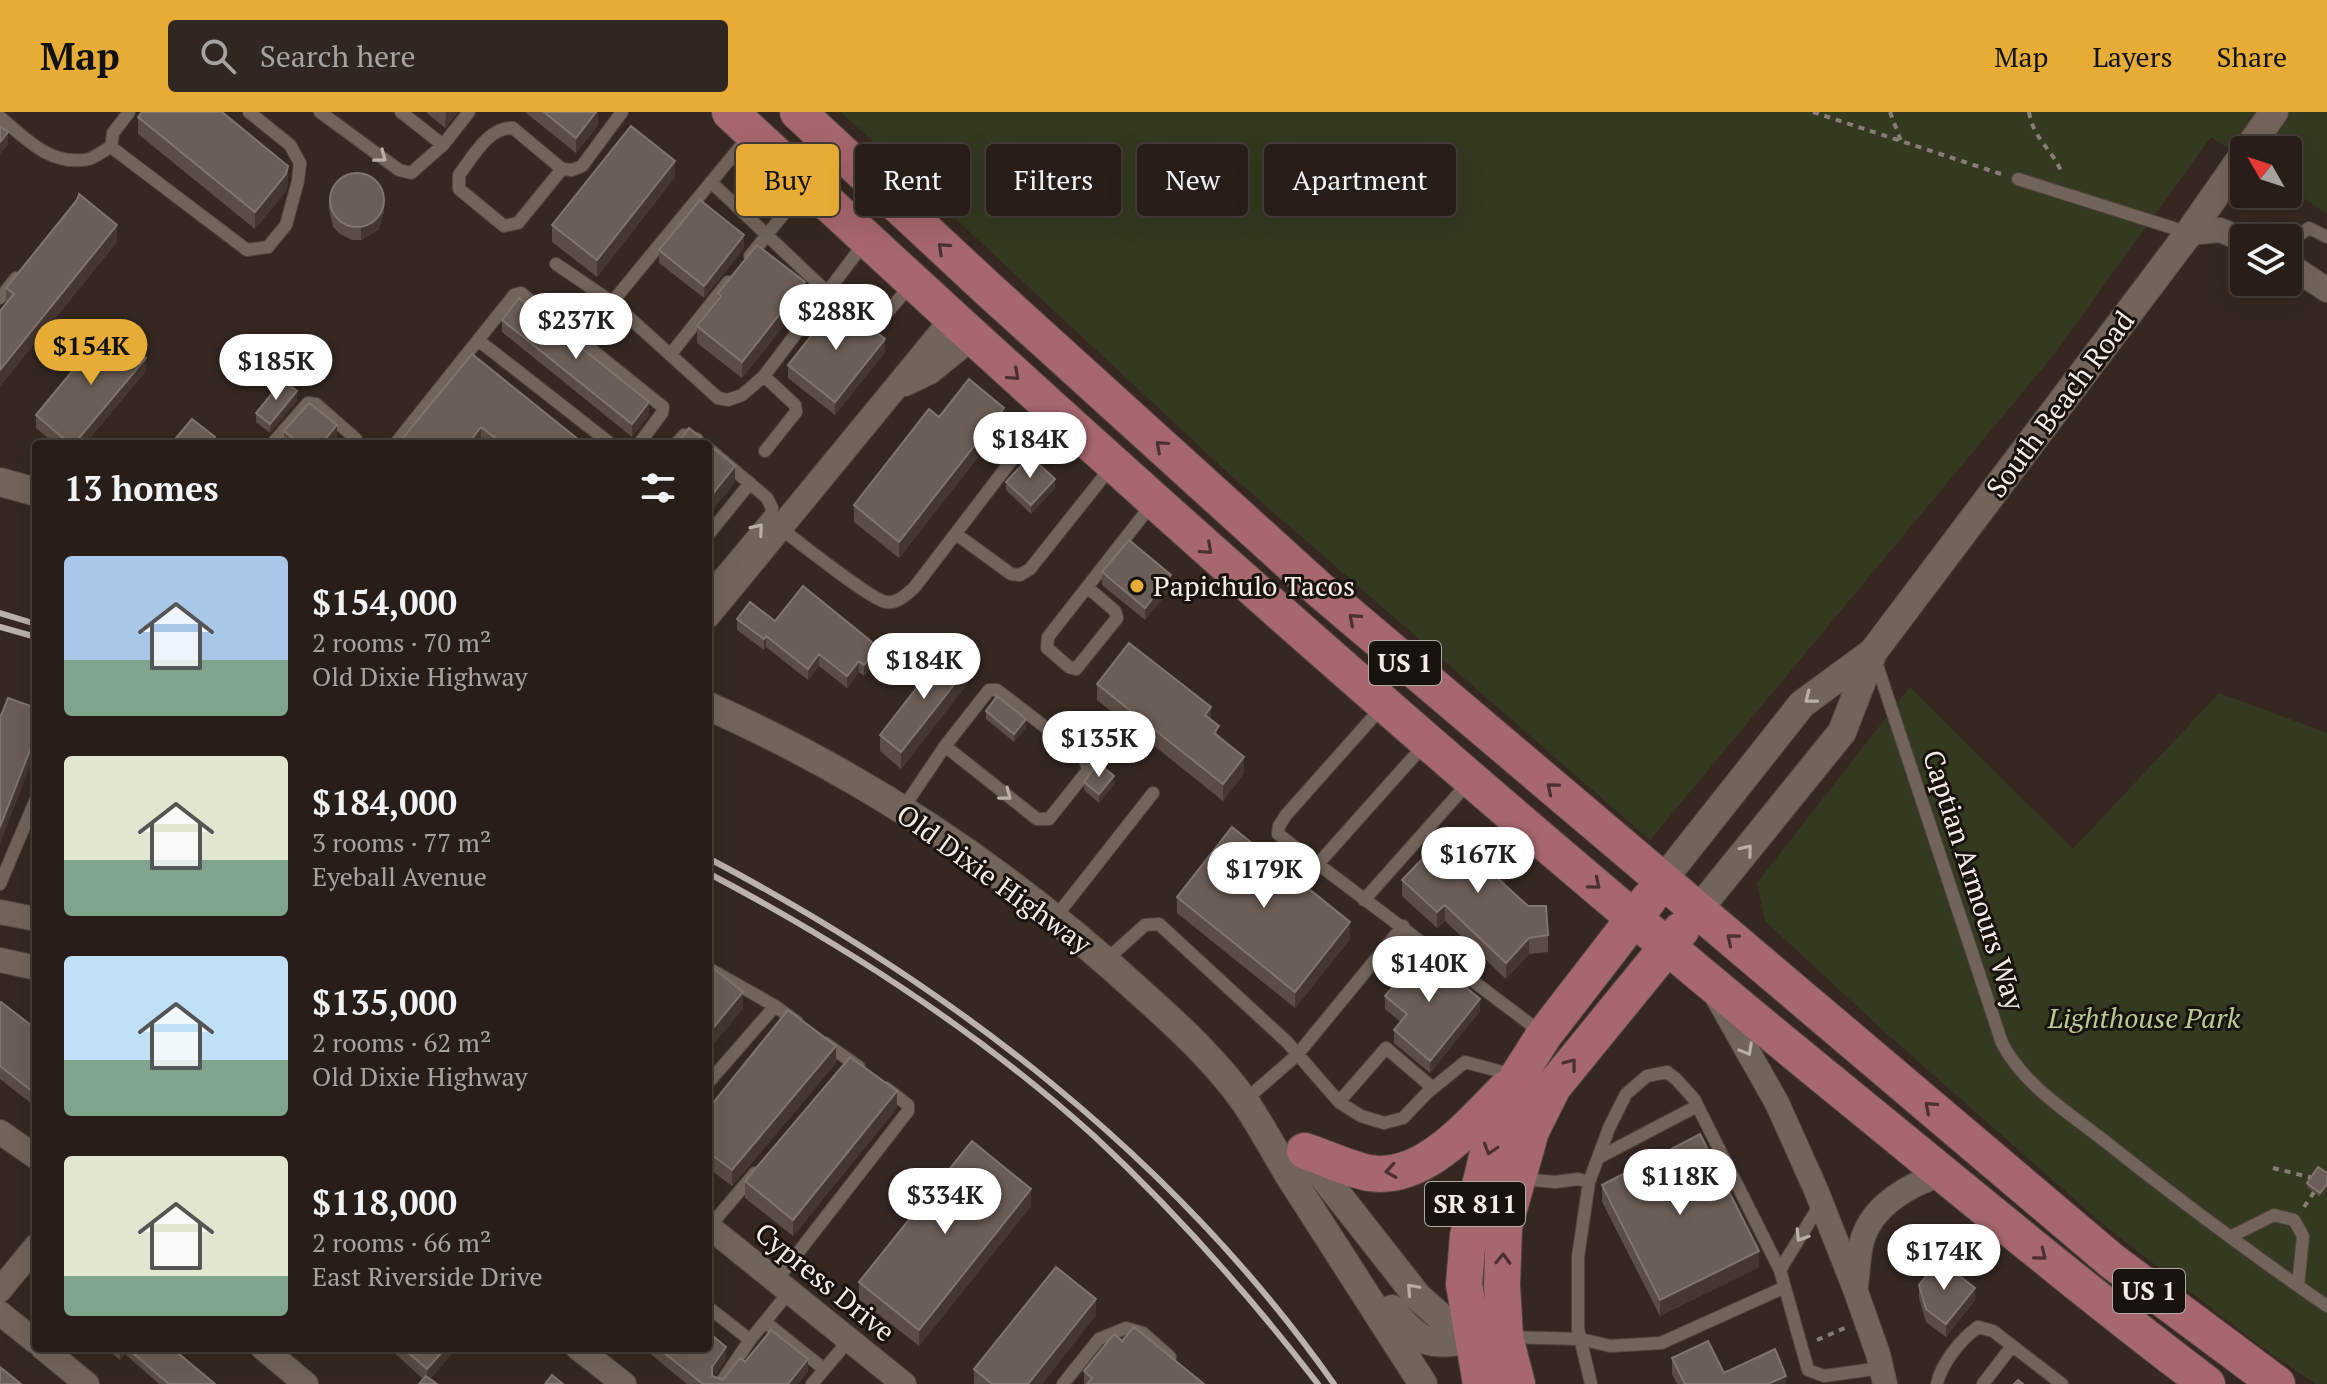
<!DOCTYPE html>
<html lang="en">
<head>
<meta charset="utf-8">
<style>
  body { margin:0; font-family:"PT Serif",serif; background:#302722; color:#f1f3f6; height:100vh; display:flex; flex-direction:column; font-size:30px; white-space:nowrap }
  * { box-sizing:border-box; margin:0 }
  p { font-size:26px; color:#a5a2a2 }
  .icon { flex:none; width:44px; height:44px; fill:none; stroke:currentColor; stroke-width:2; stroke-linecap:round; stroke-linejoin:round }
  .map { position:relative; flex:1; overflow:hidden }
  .side { position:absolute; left:32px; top:328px; width:680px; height:912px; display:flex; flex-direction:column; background:#281e19; border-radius:8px; box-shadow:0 8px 32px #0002,0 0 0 2px #443c38 }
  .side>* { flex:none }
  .hud { position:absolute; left:736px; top:32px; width:760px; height:72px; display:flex; gap:16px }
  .needle { width:52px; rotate:309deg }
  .fabs { position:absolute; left:2230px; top:24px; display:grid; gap:16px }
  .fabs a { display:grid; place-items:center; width:72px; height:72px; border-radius:8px; background:#281e19; box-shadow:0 8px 32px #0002,0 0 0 2px #443c38; font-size:40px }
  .price { position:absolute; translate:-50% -68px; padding:0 18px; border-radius:28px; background:#fff; color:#222; font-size:26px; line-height:52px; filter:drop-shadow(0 2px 4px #0008) }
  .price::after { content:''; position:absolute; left:50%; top:48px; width:24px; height:18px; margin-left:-12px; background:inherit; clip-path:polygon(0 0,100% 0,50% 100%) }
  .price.on { background:#e6ac36; color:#111 }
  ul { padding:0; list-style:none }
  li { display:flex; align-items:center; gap:24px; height:200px; padding:0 32px }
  li span { display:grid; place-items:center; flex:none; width:224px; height:160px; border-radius:8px; color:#555 }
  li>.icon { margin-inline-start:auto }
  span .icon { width:96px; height:96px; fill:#fffc; stroke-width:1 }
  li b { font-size:34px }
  h2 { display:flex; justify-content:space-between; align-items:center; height:96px; padding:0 32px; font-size:34px }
  .chip { padding:0 28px; border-radius:8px; background:#281e19; box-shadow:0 8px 32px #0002,0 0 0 2px #443c38; font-size:28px; line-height:72px }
  .chip.on { background:#e6ac36; color:#111 }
  header { display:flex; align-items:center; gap:48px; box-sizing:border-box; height:112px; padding:0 40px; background:#e6ac36; color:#111 }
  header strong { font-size:38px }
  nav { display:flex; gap:44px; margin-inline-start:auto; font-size:28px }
  .search { width:560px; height:72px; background:#302722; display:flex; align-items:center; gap:20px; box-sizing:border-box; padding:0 28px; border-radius:8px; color:#a5a2a2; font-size:30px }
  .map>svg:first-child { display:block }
  .green { fill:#333a20 }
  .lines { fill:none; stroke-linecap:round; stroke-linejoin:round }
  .service-casing { stroke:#51453f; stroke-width:14 }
  .minor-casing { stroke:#51453f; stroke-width:26 }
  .tertiary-casing { stroke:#51453f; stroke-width:30 }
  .primary-casing { stroke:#51453f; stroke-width:38 }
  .path { stroke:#887d76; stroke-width:4; stroke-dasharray:6 6; stroke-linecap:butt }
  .service { stroke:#73645b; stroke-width:12 }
  .minor { stroke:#73645b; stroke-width:24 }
  .tertiary { stroke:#73645b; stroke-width:28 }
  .primary { stroke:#a7676e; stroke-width:36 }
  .rail { stroke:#bcb2ac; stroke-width:6 }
  .wall { fill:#5b4d45 }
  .shaded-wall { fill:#45372f }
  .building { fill:#6b5e56; stroke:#80746d; stroke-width:2 }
  .oneway { stroke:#baaea7 }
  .oneway2 { stroke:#4b3030 }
  .poi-dot { fill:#e6ac36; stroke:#19130f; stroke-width:3 }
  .labels { text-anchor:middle; stroke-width:6; stroke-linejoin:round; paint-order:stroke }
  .shield { fill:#19130f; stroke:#b2aaa6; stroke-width:2 }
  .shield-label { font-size:26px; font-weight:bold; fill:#f4ebe6 }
  .street-label { font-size:28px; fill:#f4ebe6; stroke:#19130f }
  .poi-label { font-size:28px; fill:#f4ebe6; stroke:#19130f; text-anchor:start }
  .park-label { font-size:28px; font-style:italic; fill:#b9c993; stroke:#19130f }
</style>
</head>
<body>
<header>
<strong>Map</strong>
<div class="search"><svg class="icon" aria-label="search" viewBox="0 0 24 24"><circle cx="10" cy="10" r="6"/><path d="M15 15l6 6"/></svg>Search here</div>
<nav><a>Map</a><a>Layers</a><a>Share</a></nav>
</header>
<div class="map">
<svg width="2327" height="1272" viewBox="0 0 2327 1272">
  <rect width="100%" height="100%" fill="#362821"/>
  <path class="green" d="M841,0H2327V102L2288,76V38H2244V47L2211,25L2052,245L1650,728L1227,360Z
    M1910,575L2073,737L2219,581L2327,621V1272H2315L2256,1231L2105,1114L1887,922L1765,809L1757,771Z"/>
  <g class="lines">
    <g class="service-casing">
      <path id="service" d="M320,0L399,58L411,61L443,33L469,0
        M401,0L443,33
        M0,5C26,27 51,55 89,47C96,45 104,38 111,35
        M111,35L247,138L268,135L286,113L298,69L300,51L290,33L249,0
        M111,35L113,21L129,0
        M562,57L518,111L504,114L459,77V63C472,46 489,14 513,16L562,57L572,58L582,54L622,0
        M2018,67L2189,121
        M711,70L827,180
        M2288,131L2309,116L2327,125
        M750,144L806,74
        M556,152L612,190L718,286L728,288L742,283L764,264L865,130
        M849,185L868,200L885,203L911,173
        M0,186L16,166
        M478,228L611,332
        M581,228L749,24
        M670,243L728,170
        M764,264L795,293L796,300L765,339
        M272,332L308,291L316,292L356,327V332
        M395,332L514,183L521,181L663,295L662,301L639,332
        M676,332L684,323L697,327
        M708,336L767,386L772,396L771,402L708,477
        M781,417C798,429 871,488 886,490C897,492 907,482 914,476L1050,298
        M956,422L1011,462L1020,463L1030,457L1112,354
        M708,423L750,371
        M1087,475L1115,499L1117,506L1076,557L1069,555L1047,536L1048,525L1152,392
        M1875,547L2002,931C2023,972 2066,999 2102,1027C2175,1085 2250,1141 2327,1194
        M1383,594L1286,703L1279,714L1278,722L1542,921
        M902,698L945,634L989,578H997L1084,645L1088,658L1049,707H1037L945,634
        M1317,753L1425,632
        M0,772L36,687
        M1364,788L1468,671
        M1054,807L1153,681
        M1105,849L1145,813L1159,812L1287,930L1339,990L1361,1004L1384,1011L1403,1006L1428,980L1465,950L1513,963
        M708,856L775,894L797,910
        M825,931L859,955
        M708,971L775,894
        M1244,989L1297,943L1403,814
        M1339,990L1386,936L1433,976
        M1598,1046L1697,994
        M1520,1067L1555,1070L1578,1067L1589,1070
        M709,1115L755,1061
        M2230,1125L2274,1103L2294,1108L2303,1124L2298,1174
        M1780,1158L1821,1091
        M776,1169L908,999V993L886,976
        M708,1195L750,1228L789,1180
        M765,1210L824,1257
        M1507,1225L1581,1227L1610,1234L1661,1231L1783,1176
        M720,1272L750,1228
        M812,1272L849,1228
        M1063,1272L1099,1227L1126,1216L1143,1221L1170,1245
        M1591,1272L1578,1217V1145L1589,1070L1609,1016L1626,982L1647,964L1667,960L1676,967L1694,987L1780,1158L1808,1258L1824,1264L1881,1256
        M1937,1272C1941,1252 1961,1227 1978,1215L1993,1219L2062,1272
        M1983,1272L2012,1234"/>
    </g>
    <g class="minor-casing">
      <path id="minor" d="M2189,121L2220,118L2244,128
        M2288,152L2327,178
        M905,272L930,260L972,226
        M708,504L952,207
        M0,800L36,807
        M0,848L36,856
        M1716,883L1777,991L1816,1078L1855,1177L1878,1242L1885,1272
        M0,1020L36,1045
        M708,1114L904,1272
        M1856,1174C1858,1160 1858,1143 1862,1129C1872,1093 1910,1072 1943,1062
        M0,1178L36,1134
        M0,1201L36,1230
        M43,1236L87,1272
        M263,1236L306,1272
        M578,1236L624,1272"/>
    </g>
    <g class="tertiary-casing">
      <path id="tertiary" d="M2247,38L2274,0
        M0,370L36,380
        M708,594C866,664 1013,763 1141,881C1178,914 1216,949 1245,990C1262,1015 1276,1042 1292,1068C1335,1136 1380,1204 1423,1272
        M1662,769L1802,592L1873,540
        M1698,798L1842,620L1873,540L2189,121L2244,42
        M1301,1036L1418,1185L1443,1207L1472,1226L1488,1225
        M1392,1197C1416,1230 1432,1237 1472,1226"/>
    </g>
    <g class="primary-casing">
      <path id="primary" d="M730,0C1093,339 1463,670 1848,984C1967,1081 2084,1179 2207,1272
        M798,0L987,176L1320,478L2112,1149L2277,1272
        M1305,1039C1323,1045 1352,1058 1369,1061C1425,1070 1471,1011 1506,977
        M1481,1272L1464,1172L1468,1124L1490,1032L1518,964L1544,923L1649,787
        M1517,1272L1505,1225L1502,1173L1504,1115L1531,1019L1553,975L1681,818"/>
    </g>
    <path class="path" d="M1813,0L2004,63
      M1890,0L1901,29
      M2029,0C2033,26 2051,36 2061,59
      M2273,1056L2313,1066
      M2304,1095L2314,1080
      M1817,1228L1847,1215"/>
    <use href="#service" class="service"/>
    <use href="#minor" class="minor"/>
    <use href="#tertiary" class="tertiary"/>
    <use href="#primary" class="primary"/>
    <path class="rail" d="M0,501L36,512
      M0,515L36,525
      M708,746C951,874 1175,1046 1334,1272
      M708,761C846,834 978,919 1094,1024C1176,1100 1250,1184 1318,1272"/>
  </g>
  <path class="wall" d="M426,0H458L445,16Z
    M525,0H598V13L576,41Z
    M138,5L288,70L286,79L255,117L138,22Z
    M675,65L597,165L552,130V113Z
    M329,84L384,100L378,118L361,128H352L340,122L333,115L329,97Z
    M117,130L0,274V199L6,192V176Z
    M744,136L704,186L659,151V138Z
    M718,181L805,187L742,266L697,231V214L718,188Z
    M502,208L649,303L632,325L502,220Z
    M885,240L835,303L788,266V253Z
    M472,242L584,332H484L481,330L398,332Z
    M146,259L85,332H55L36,316V303Z
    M297,288L270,321L256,310V301Z
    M939,305L1004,312L899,446L854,410V393Z
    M284,319L337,326L332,332H284Z
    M1006,370L1055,376L1031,402L1006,378Z
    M1102,460L1171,476L1145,508L1102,473Z
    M737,507L775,509L878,546L864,564L859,560L847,576L819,554L808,568L766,535L764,538L737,518Z
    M968,571L901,657L880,639V623Z
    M1097,572L1211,607L1219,625L1244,661L1223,689L1097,588Z
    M986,599L1026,616L1014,630L986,607Z
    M1084,670L1114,672L1099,691L1084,678Z
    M1402,768L1505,772H1504L1548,823V840L1529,842L1506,867L1445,809L1437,816L1402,784Z
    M1177,785L1350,827L1295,896L1177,801Z
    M1395,864L1480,899L1430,961L1394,931V918L1401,910L1385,897V884L1395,872Z
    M0,891L36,917L32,992L0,967Z
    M836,951L732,1074L708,1056V997Z
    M897,996L793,1124L745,1086V1069Z
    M2327,1061V1076L2320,1085L2307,1075V1071Z
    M1602,1073L1759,1155L1660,1204L1602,1090Z
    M1031,1094L919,1234L859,1187V1170Z
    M1919,1173L1975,1188L1946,1225L1926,1210L1919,1186Z
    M1096,1203L1042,1272H974V1257Z
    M1122,1229L1204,1272H1084V1259Z
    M106,1236H172L215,1272H159L125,1242L120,1248Z
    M389,1236H457L430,1267H423Z
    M643,1236H708L726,1247L714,1265L723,1268L745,1250L808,1259L798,1272H687Z
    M1672,1246L1724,1261L1786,1272H1677L1672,1262Z"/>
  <path class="shaded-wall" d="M446,0H458L445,16Z
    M596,0H598V13L576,41V26Z
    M8,20V33L0,42V30Z
    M675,49V65L597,165V148Z
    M288,54V70L286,79L255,117V100Z
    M384,88V100L378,118L361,128V115Z
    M117,113V130L0,274V258Z
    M744,123V136L704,186V174Z
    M805,170V187L742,266V250Z
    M885,227V240L835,303V290Z
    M146,246V259L85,332H74Z
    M297,279V288L270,321V312Z
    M649,290V303L632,325V312Z
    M1004,296V312L899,446V430Z
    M337,313V326L332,332H321Z
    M481,315V330L479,332H468Z
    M735,354V371L708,404V388Z
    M1055,367V376L1031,402V393Z
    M1171,463V476L1145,508V496Z
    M766,524V535L764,538V527Z
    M878,535V546L864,564V553Z
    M819,542V554L808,568V557Z
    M859,549V560L847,576V564Z
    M968,555V571L901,657V640Z
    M1211,595V612L1205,603Z
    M1026,607V616L1014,630V622Z
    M36,623V639L0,732V715Z
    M1244,645V661L1223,689V672Z
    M1114,664V672L1099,691V682Z
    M1505,755V772L1496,782V765Z
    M1445,793V809L1437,816V800Z
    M1350,810V827L1295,896V880Z
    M1529,826V842L1506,867V851Z
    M743,880V897L708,939V922Z
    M1480,887V899L1430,961V949Z
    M836,934V951L732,1074V1058Z
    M36,974V986L32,992V979Z
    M897,979V996L793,1124V1108Z
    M2327,1072V1076L2320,1085V1081Z
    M1031,1077V1094L919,1234V1218Z
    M1759,1139V1155L1660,1204V1188Z
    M1975,1176V1188L1946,1225V1212Z
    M1096,1187V1203L1042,1272H1028Z
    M726,1235V1247L712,1268V1255Z
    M123,1236H125V1242L120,1248V1239Z
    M446,1236H457L427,1270V1257Z
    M808,1247V1259L798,1272H788Z
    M1786,1264V1272H1768Z"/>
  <path class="building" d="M142,0H222L288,54L286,62L255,100L138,5Z
    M544,0H596L576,26Z
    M0,14L8,20L0,30Z
    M631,14L675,49L597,148L552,113Z
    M330 88a27 27 0 1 1 54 0a27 27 0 1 1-54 0Z
    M79,82L117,113L0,258V199L14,182L6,176L77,88Z
    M700,88L744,123L704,174L659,138Z
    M757,133L805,170L742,250L697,214L721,184L718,181Z
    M519,186L649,290L632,312L502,208Z
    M838,190L885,227L835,290L788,253Z
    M108,216L146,246L74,332H70L36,303Z
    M472,242L584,332H503L481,315L468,332H392L395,329L398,332Z
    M969,267L1004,296L899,430L854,393L929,297L939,305Z
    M283,268L297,279L270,312L256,301Z
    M309,291L337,313L321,332H290L294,327L284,319Z
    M192,307L215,325L209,332H171Z
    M689,316L735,354L708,388V332H677Z
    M1030,344L1055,367L1031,393L1006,370Z
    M1129,428L1171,463L1145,496L1102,460Z
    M803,474L878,535L864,553L859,549L847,564L819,542L808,557L766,524L764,527L737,507L750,490L775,509Z
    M1129,531L1211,595L1205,603L1219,614L1214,621L1244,645L1223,672L1097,572Z
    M946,538L968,555L901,640L880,623Z
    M997,584L1026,607L1014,622L986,599Z
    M8,586L36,596V623L0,715V606Z
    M1098,651L1114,664L1099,682L1084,670Z
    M1232,715L1350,810L1295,880L1177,785Z
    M1462,716L1505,755L1496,765L1528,794H1546L1548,823L1529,826L1506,851L1445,793L1437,800L1402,768L1424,745L1434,747Z
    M1418,836L1480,887L1430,949L1394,918L1407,902L1385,884L1399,867L1395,864Z
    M708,852L743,880L708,922Z
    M1,890L36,917V974L32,979L0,954V891Z
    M788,898L836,934L732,1058L708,1040V997Z
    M850,945L897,979L793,1108L745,1069Z
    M1700,1022L1759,1139L1660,1188L1602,1073Z
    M972,1029L1031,1077L919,1218L859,1170Z
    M2318,1055L2327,1061V1072L2320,1081L2307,1071Z
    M1939,1148L1975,1176L1946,1212L1926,1197L1919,1173Z
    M1056,1155L1096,1187L1028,1272H992L974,1257Z
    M1134,1215L1204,1272H1087L1092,1266L1084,1259L1114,1222L1122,1229Z
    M771,1218L808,1247L788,1272H703L658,1236H708V1220L726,1235L712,1255V1264L723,1268L740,1246L745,1250Z
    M1708,1229L1724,1261L1775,1237L1786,1264L1768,1272H1685L1672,1246Z
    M127,1236H172L215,1272H169Z
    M403,1236H446L427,1257Z
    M0,1255L21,1272H0Z
    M552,1263L563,1272H545Z
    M426,1264L437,1272H419Z
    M2018,1268L2023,1272H2014Z"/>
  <defs><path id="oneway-chevron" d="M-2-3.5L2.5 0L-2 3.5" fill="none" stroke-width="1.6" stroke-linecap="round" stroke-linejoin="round" transform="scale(2)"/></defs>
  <g class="oneway">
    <use href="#oneway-chevron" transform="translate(381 45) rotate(37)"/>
    <use href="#oneway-chevron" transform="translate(758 417) rotate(-50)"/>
    <use href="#oneway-chevron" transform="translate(1810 586) rotate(142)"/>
    <use href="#oneway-chevron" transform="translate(1006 683) rotate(38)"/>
    <use href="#oneway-chevron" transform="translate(1747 738) rotate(-51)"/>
    <use href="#oneway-chevron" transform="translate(1747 938) rotate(61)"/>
    <use href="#oneway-chevron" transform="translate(1801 1124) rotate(122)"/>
    <use href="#oneway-chevron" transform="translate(1412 1177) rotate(-132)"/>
  </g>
  <g class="oneway2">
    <use href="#oneway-chevron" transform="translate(943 136) rotate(-137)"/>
    <use href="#oneway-chevron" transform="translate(1014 263) rotate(42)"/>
    <use href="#oneway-chevron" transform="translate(1161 334) rotate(-138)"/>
    <use href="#oneway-chevron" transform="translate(1207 437) rotate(42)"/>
    <use href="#oneway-chevron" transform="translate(1354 507) rotate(-139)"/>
    <use href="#oneway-chevron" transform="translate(1552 676) rotate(-140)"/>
    <use href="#oneway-chevron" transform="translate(1595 772) rotate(40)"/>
    <use href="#oneway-chevron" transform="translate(1732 827) rotate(-140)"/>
    <use href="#oneway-chevron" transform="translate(1571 952) rotate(-52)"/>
    <use href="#oneway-chevron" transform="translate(1930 995) rotate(-139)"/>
    <use href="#oneway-chevron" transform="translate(1490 1037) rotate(107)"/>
    <use href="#oneway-chevron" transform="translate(1391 1059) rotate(171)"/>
    <use href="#oneway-chevron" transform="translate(2041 1143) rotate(39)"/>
    <use href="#oneway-chevron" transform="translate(1503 1147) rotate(-88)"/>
  </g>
  <circle class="poi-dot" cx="1137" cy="474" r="8"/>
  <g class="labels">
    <g class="shield">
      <rect x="1369" y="529" width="72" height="44" rx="6"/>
      <rect x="1425" y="1070" width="100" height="44" rx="6"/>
      <rect x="2113" y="1157" width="72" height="44" rx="6"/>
    </g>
    <g class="shield-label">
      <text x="1405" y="560">US 1</text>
      <text x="1475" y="1101">SR 811</text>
      <text x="2149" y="1188">US 1</text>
    </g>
    <g class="street-label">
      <text transform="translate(2060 292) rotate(-53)" y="10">South Beach Road</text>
      <text transform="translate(994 767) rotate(36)" y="10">Old Dixie Highway</text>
      <text transform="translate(1974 768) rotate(72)" y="10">Captian Armours Way</text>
      <text transform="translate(825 1170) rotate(39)" y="10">Cypress Drive</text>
    </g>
    <g class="poi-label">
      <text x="1153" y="484">Papichulo Tacos</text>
    </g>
    <g class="park-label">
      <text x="2144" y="916">Lighthouse Park</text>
    </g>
  </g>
</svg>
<div class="fabs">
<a><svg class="needle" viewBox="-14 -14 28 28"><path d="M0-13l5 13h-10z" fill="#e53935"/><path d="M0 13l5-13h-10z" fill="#a5a2a2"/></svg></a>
<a><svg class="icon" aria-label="layers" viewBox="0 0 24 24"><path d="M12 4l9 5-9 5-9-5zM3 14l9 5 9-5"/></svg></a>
</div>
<b class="price" style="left:836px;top:240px">$288K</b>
<b class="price" style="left:576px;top:249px">$237K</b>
<b class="price on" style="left:91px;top:275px">$154K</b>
<b class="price" style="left:276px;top:290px">$185K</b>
<b class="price" style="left:1030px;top:368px">$184K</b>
<b class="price" style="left:924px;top:589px">$184K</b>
<b class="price" style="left:1099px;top:667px">$135K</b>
<b class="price" style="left:1478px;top:783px">$167K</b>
<b class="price" style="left:1264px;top:798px">$179K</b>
<b class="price" style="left:1429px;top:892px">$140K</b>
<b class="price" style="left:1680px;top:1105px">$118K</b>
<b class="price" style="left:945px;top:1124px">$334K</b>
<b class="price" style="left:1944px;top:1180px">$174K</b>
<div class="hud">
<a class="chip on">Buy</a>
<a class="chip">Rent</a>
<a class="chip">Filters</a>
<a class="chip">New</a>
<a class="chip">Apartment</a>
</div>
<section class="side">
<h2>13 homes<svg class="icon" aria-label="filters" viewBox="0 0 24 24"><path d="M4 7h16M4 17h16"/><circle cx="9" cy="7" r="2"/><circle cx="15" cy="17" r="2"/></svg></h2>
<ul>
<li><span style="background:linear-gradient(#a9c7e8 65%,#7fa58c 0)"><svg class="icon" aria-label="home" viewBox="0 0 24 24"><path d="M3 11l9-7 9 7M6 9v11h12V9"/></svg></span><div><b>$154,000</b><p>2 rooms · 70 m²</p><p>Old Dixie Highway</p></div></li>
<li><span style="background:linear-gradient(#dfe7d0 65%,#7fa58c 0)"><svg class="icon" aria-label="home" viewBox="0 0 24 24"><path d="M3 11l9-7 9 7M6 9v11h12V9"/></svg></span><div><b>$184,000</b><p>3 rooms · 77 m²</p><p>Eyeball Avenue</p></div></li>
<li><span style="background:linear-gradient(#bfe0f5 65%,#7fa58c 0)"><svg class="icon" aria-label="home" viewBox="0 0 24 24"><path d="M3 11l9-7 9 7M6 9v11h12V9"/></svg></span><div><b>$135,000</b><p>2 rooms · 62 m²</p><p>Old Dixie Highway</p></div></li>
<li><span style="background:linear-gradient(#dfe7d0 75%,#7fa58c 0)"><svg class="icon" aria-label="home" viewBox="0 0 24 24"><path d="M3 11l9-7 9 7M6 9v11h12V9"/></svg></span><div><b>$118,000</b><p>2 rooms · 66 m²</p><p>East Riverside Drive</p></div></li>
</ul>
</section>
</div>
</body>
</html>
